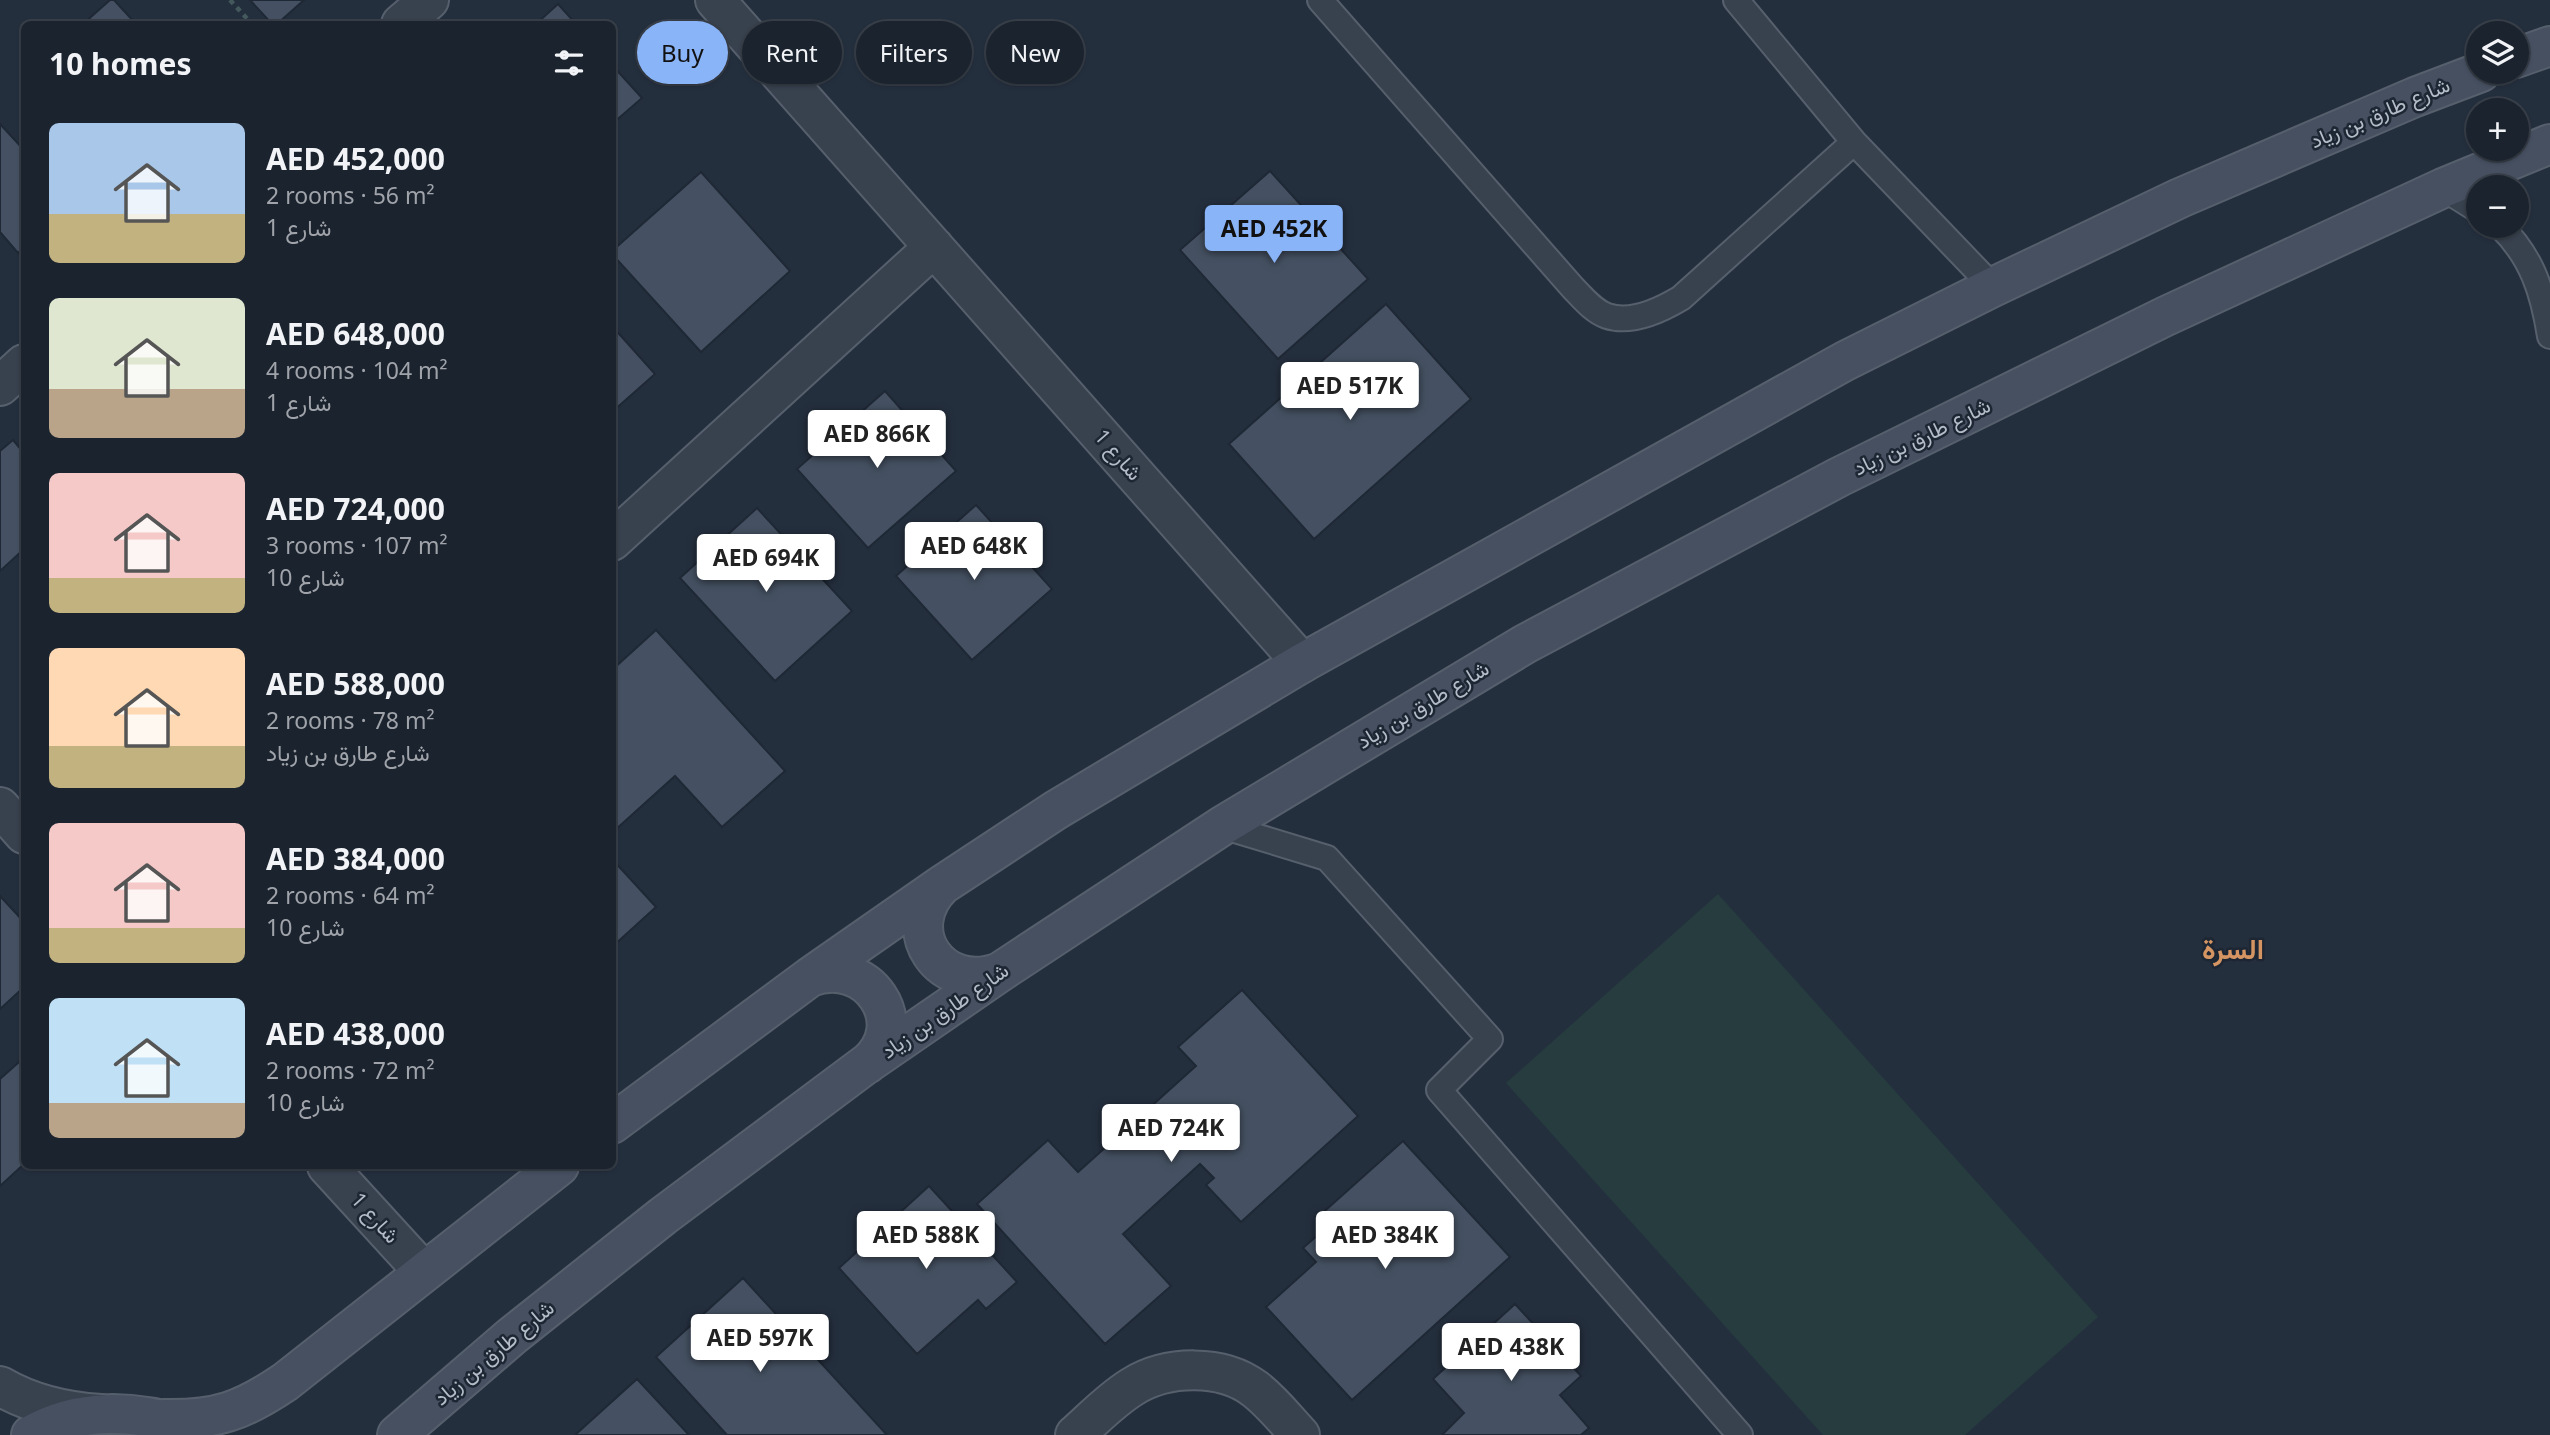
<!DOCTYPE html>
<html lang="en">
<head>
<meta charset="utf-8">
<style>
  body { margin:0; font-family:"Noto Sans",Vazirmatn,sans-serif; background:#282f3a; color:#f1f3f6; height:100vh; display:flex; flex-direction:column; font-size:26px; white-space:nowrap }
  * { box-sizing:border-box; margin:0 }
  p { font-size:23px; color:#a0a4aa }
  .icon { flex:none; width:38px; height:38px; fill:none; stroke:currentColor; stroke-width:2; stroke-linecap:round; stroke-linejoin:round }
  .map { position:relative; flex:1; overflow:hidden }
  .panel { position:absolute; left:21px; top:21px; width:595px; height:1148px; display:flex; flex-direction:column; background:#1b232e; border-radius:10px; box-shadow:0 2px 5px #0004,0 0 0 2px #39404a }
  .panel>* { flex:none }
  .top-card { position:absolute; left:637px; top:21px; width:665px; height:63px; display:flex; gap:14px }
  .tools { position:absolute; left:2466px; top:21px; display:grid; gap:14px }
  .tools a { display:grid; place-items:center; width:63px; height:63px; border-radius:50%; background:#1b232e; box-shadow:0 2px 5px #0004,0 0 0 2px #39404a; font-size:35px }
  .price { position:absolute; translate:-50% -60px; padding:0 16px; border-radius:7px; background:#fff; color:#222; font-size:23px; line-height:46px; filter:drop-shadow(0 2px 4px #0008) }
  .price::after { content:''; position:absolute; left:50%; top:42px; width:21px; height:16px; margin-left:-10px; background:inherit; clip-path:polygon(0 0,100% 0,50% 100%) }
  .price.active { background:#8ab4f8; color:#111 }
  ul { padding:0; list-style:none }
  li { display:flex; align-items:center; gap:21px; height:175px; padding:0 28px }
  li span { display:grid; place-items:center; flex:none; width:196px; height:140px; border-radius:10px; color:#555 }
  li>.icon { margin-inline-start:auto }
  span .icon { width:84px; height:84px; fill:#fffc; stroke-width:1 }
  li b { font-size:30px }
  h2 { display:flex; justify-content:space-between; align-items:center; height:84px; padding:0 28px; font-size:30px }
  .pill { padding:0 24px; border-radius:32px; background:#1b232e; box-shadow:0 2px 5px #0004,0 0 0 2px #39404a; font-size:24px; line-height:63px }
  .pill.active { background:#8ab4f8; color:#111 }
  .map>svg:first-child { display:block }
  .green { fill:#263c3f }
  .building { fill:#455162; stroke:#1f2835; stroke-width:2 }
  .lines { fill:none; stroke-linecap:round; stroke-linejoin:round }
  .service-casing { stroke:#565f6c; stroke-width:28 }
  .minor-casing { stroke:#565f6c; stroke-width:42 }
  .tertiary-casing { stroke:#565f6c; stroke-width:42 }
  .secondary-casing { stroke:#565f6c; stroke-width:42 }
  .path { stroke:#44595c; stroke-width:4.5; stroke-dasharray:5 5; stroke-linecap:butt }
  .service { stroke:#38414e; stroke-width:24 }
  .minor { stroke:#38414e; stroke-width:38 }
  .tertiary { stroke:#38414e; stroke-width:38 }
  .secondary { stroke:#465061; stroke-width:38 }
  .labels { text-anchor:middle; stroke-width:5; stroke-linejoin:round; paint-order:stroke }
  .street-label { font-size:21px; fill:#b4bcc9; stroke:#1d2633 }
  .district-label { font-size:28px; font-weight:bold; fill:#d59563; stroke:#1d2633 }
</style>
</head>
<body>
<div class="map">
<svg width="2550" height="1435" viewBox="0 0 2550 1435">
  <rect width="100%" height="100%" fill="#242f3e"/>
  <path class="green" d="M1718,894L2098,1317L1965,1435H1823L1506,1083Z"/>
  <path class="building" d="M110,0H114L136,24H83Z
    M250,0H304L277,24H272Z
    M558,4L576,24H536Z
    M612,65L642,98L612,124Z
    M0,124L24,150V247L18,253L0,232Z
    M1270,171L1368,279L1278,359L1180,250Z
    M701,172L790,271L701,352L612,254V251Z
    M1386,304L1471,399L1314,539L1229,444Z
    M612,326L655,374L612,412Z
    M885,391L956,471L868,548L797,469Z
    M13,440L24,453V549L0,571V451Z
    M976,505L1052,589L972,660L896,576Z
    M757,508L852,611L775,681L680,578Z
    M656,630L785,771L722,827L675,776L614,831L612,830V670Z
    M612,859L656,907L612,947Z
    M0,896L24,922V987L0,1009Z
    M1242,990L1358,1116L1241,1222L1206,1185L1214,1178L1200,1164L1123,1234L1171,1286L1105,1344L977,1204L1048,1140L1078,1172L1196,1066L1178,1047Z
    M19,1062L24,1068V1164L0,1186V1079Z
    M1403,1141L1510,1257L1352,1400L1266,1307L1316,1262L1303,1248L1327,1227L1318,1217Z
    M929,1186L1017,1282L986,1309L978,1300L917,1354L839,1268Z
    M743,1278L887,1435H727L656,1357Z
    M1515,1304L1581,1376L1560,1395L1589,1428L1581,1435H1442L1464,1413L1433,1379Z
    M637,1379L689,1435H575Z"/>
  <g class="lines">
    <g class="service-casing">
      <path id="service" d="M1320,0L1573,288C1583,298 1593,311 1607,316C1631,324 1661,310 1681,298L1854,142
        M1736,0L1854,142L1993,287
        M2443,188L2478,210
        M2500,226C2532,257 2543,292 2550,336
        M1222,826L1327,858L1490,1039L1439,1090L1740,1435"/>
    </g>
    <g class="minor-casing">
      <path id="minor" d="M715,0L1302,663
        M401,24L429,0
        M0,386L24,364
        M612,541L934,247
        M0,807L24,834
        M327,1166L423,1271
        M1075,1435C1094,1418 1111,1400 1132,1387C1167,1365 1222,1364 1255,1389C1272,1402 1285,1419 1300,1435"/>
    </g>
    <g class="tertiary-casing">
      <path id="tertiary" d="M0,1386C31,1404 65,1412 101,1414"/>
    </g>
    <g class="secondary-casing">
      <path id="secondary" d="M2516,58L2550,46
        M942,885C896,930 941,995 1000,972
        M810,977C867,955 915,1023 867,1064
        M612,1124L810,977L942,885L1056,810L1302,663L1845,361L1993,287L2180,198L2415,97L2481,72
        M164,1419C217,1420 242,1411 285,1382L559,1166
        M31,1435C79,1407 136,1410 187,1427
        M397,1435L512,1336L663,1216L865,1065L1000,972L1222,826L1525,644L1839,477L2166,316L2443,188L2550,144"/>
    </g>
    <path class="path" d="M230,0L252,24"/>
    <use href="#service" class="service"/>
    <use href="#minor" class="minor"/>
    <use href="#tertiary" class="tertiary"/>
    <use href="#secondary" class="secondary"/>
  </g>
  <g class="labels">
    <g class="street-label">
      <text transform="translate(2380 113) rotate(-23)" y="7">شارع طارق بن زياد</text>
      <text transform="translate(1922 437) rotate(-26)" y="7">شارع طارق بن زياد</text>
      <text transform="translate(1118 455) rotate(49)" y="7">شارع 1</text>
      <text transform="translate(1423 705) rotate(-31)" y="7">شارع طارق بن زياد</text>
      <text transform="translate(945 1011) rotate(-35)" y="7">شارع طارق بن زياد</text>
      <text transform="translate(375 1218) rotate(48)" y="7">شارع 1</text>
      <text transform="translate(494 1353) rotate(-40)" y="7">شارع طارق بن زياد</text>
    </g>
    <g class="district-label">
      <text x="2233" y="959">السرة</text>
    </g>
  </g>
</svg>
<div class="tools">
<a><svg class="icon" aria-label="layers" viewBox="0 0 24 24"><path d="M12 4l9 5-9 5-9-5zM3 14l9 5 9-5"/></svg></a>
<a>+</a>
<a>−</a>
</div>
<b class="price active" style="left:1274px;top:265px">AED 452K</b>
<b class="price" style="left:1350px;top:422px">AED 517K</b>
<b class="price" style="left:877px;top:470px">AED 866K</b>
<b class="price" style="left:974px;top:582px">AED 648K</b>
<b class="price" style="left:766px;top:594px">AED 694K</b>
<b class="price" style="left:1171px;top:1164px">AED 724K</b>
<b class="price" style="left:926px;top:1271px">AED 588K</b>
<b class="price" style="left:1385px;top:1271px">AED 384K</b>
<b class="price" style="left:760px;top:1374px">AED 597K</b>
<b class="price" style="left:1511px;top:1383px">AED 438K</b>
<div class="top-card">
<a class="pill active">Buy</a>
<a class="pill">Rent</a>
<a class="pill">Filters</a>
<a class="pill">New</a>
</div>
<section class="panel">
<h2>10 homes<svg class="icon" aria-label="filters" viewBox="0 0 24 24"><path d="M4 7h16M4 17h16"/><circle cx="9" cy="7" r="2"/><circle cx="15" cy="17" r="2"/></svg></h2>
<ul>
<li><span style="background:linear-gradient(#a9c7e8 65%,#c2b280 0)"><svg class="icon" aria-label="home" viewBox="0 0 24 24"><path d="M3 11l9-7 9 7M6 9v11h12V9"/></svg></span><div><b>AED 452,000</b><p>2 rooms · 56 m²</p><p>شارع 1</p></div></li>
<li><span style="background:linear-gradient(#dfe7d0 65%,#b9a48a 0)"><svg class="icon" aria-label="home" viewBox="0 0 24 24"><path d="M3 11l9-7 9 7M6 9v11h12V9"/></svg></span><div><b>AED 648,000</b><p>4 rooms · 104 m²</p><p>شارع 1</p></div></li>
<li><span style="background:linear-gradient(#f6c9c9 75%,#c2b280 0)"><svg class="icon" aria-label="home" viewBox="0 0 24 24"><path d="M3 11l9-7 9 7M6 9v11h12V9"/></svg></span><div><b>AED 724,000</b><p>3 rooms · 107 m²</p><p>شارع 10</p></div></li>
<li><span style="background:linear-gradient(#ffd9b3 70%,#c2b280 0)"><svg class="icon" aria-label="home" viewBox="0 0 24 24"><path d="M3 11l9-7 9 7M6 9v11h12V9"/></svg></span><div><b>AED 588,000</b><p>2 rooms · 78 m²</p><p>شارع طارق بن زياد</p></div></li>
<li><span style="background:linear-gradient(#f6c9c9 75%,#c2b280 0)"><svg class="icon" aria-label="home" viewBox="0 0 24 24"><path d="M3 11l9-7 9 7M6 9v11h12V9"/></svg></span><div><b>AED 384,000</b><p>2 rooms · 64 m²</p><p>شارع 10</p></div></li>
<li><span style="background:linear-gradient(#bfe0f5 75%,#b9a48a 0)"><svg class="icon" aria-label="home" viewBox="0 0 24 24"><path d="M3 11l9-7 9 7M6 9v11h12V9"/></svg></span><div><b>AED 438,000</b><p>2 rooms · 72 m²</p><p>شارع 10</p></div></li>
</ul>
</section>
</div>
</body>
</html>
